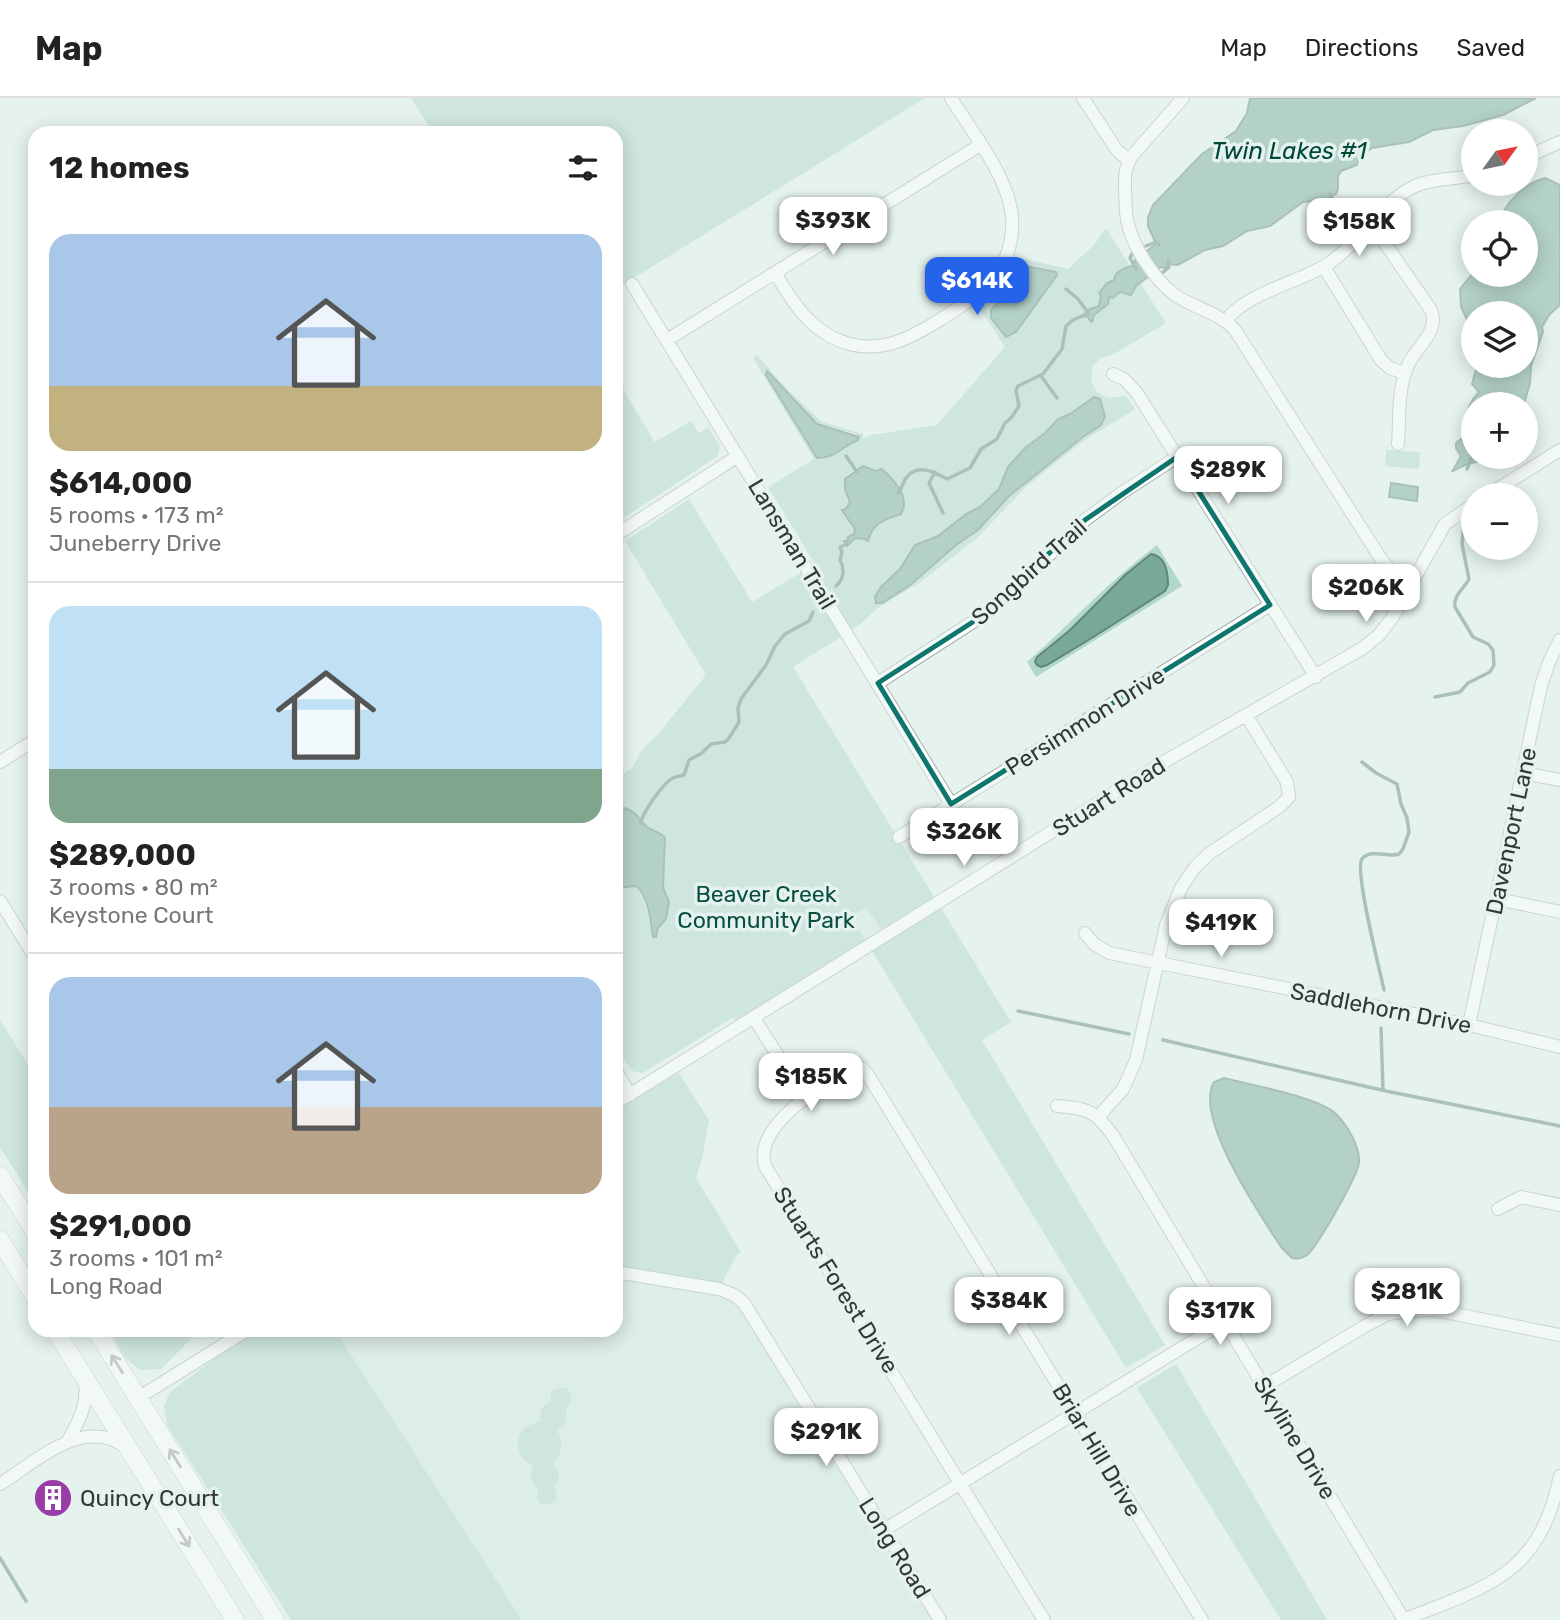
<!DOCTYPE html>
<html lang="en">
<head>
<meta charset="utf-8">
<style>
  body { margin:0; font-family:Rubik,sans-serif; background:#f6f6f6; color:#222; height:100vh; display:flex; flex-direction:column; font-size:26px; white-space:nowrap }
  * { box-sizing:border-box; margin:0 }
  p { font-size:23px; color:#767676 }
  .icon { flex:none; width:38px; height:38px; fill:none; stroke:currentColor; stroke-width:2; stroke-linecap:round; stroke-linejoin:round }
  .map { position:relative; flex:1; overflow:hidden }
  .drawer { position:absolute; left:28px; top:28px; width:595px; height:1211px; display:flex; flex-direction:column; background:#fff; border-radius:21px; box-shadow:0 4px 18px #0003 }
  .drawer>* { flex:none }
  .needle { width:46px; rotate:57deg }
  .controls { position:absolute; left:1461px; top:21px; display:grid; gap:14px }
  .controls a { display:grid; place-items:center; width:77px; height:77px; border-radius:50%; background:#fff; box-shadow:0 4px 18px #0003; font-size:35px }
  .price { position:absolute; translate:-50% -60px; padding:0 16px; border-radius:14px; background:#fff; color:#222; font-size:23px; line-height:46px; filter:drop-shadow(0 2px 4px #0008) }
  .price::after { content:''; position:absolute; left:50%; top:42px; width:21px; height:16px; margin-left:-10px; background:inherit; clip-path:polygon(0 0,100% 0,50% 100%) }
  .price.selected { background:#2563eb; color:#fff }
  ul { padding:0; list-style:none }
  li { display:grid; align-content:center; gap:14px; height:371px; padding:0 21px }
  li+li { border-top:2px solid #e0e0e0 }
  li span { display:grid; place-items:center; height:217px; border-radius:21px; color:#555 }
  li>.icon { margin-inline-start:auto }
  span .icon { width:126px; height:126px; fill:#fffc; stroke-width:1 }
  li b { font-size:30px }
  h2 { display:flex; justify-content:space-between; align-items:center; height:84px; padding:0 21px; font-size:30px }
  header { display:flex; align-items:center; gap:42px; box-sizing:border-box; height:98px; padding:0 35px; background:#fff; border-bottom:2px solid #e0e0e0 }
  header strong { font-size:33px }
  nav { display:flex; gap:38px; margin-inline-start:auto; font-size:24px }
  .map>svg:first-child { display:block }
  .built { fill:#d2e7e0 }
  .green { fill:#b2d8cc; fill-rule:evenodd }
  .water { fill:#77a899; stroke:#63867b; stroke-width:2 }
  .lines { fill:none; stroke-linecap:round; stroke-linejoin:round }
  .stream { stroke:#63867b; stroke-width:3.5 }
  .minor-casing { stroke:#a5b1ad; stroke-width:14 }
  .highway-casing { stroke:#a5b1ad; stroke-width:19 }
  .minor { stroke:#fff; stroke-width:12 }
  .highway { stroke:#fff; stroke-width:18 }
  .oneway { stroke:#999c9a }
  .marked { fill:none; stroke:#0f766e; stroke-width:5; stroke-linejoin:round }
  .labels { text-anchor:middle; stroke-width:7; stroke-linejoin:round; paint-order:stroke }
  .street-label { font-size:23px; fill:#333836; stroke:#e5f2ee }
  .park-label { font-size:23px; fill:#074f40; stroke:#e5f2ee }
  .poi-label { font-size:23px; fill:#333836; stroke:#e5f2ee; text-anchor:start }
  .water-label { font-size:24px; font-style:italic; fill:#00493a; stroke:#e5f2ee }
</style>
</head>
<body>
<header>
<strong>Map</strong>
<nav><a>Map</a><a>Directions</a><a>Saved</a></nav>
</header>
<div class="map">
<svg width="1560" height="1522" viewBox="0 0 1560 1522">
  <rect width="100%" height="100%" fill="#e5f2ee"/>
  <path class="built" d="M866,809L885,838L869,848L851,818Z
    M616,1174L734,1197L940,1522H522L335,1232H616Z"/>
  <path class="green" d="M411,0H925L616,191V35H433Z
    M1106,130L1130,168C1113,172 1104,193 1099,208L1090,211L1083,218H1087L1093,223V218L1108,206L1110,199L1120,194L1131,197L1136,188L1141,186L1166,225L1114,256L1101,260L1093,267L1091,283L1097,294L1108,300L1126,298L1135,311L1082,344L1063,359L1026,389L975,442L919,485L878,510L858,528L793,569L1011,924L982,942L1165,1247L1126,1270L869,848L740,929L734,919L643,975L632,973L616,948V790L636,788L642,792L653,839L666,821L669,804L663,790L665,740C658,736 650,732 645,727C635,716 632,707 616,712V681L632,670L642,652L659,635L706,577L625,443L689,401L752,504L815,466L768,389L814,361L753,260L757,257L789,293L822,324L863,336V341L871,337L937,327L1005,249L979,209L1003,184L1016,159L1068,171L1095,146ZM1030,167L1056,174L1057,178L1016,234L1006,239L991,212L1007,195L1021,172ZM765,275H769L817,326L853,335L857,337L858,342C839,350 837,362 815,358ZM1091,300L1103,307L1104,324L1009,398L978,432L956,447L909,488L882,505L881,489L900,471L912,451L925,442L938,438L966,416L985,405L999,391L1008,369L1025,350L1045,335L1058,321L1070,317ZM867,368L874,373L882,372C893,383 904,392 904,409C889,421 875,423 868,442L855,440L847,448L855,431L843,415L850,404L845,391L847,377L858,370ZM866,809L885,838L869,848L851,819Z
    M616,280L655,344L691,323L699,335L708,329L720,348L718,358L616,425Z
    M1386,352L1420,354L1419,371L1385,368Z
    M1157,447L1182,488L1036,579L1027,564C1071,525 1110,482 1157,447ZM1151,456C1166,460 1168,473 1168,487L1165,493L1095,538L1041,569L1046,550L1070,532L1125,477Z
    M0,922L35,978V1105L0,1049Z
    M675,969L709,1022L702,1061L696,1080L741,1154L736,1158L719,1191L616,1174V1005Z
    M110,1232H194L196,1236L161,1271L140,1272L124,1259Z
    M252,1232H335L522,1522H291L167,1327L164,1309L169,1295Z
    M1176,1266L1326,1520L1327,1522H1281L1137,1290Z
    M564,1289L569,1292L572,1300L566,1310L567,1323L557,1332C564,1344 563,1355 553,1365C560,1372 561,1381 554,1389L557,1399L552,1406L543,1407L537,1402L538,1390C530,1384 529,1377 533,1368C510,1357 514,1327 540,1324L541,1310L551,1303L550,1297L553,1292Z"/>
  <path class="water" d="M1250,0H1536L1503,17L1463,28L1433,32L1409,44L1372,50L1359,59L1357,67L1341,73L1338,78V91L1336,96L1324,102L1303,104L1270,128L1247,133L1223,148L1205,152L1178,167L1168,166L1166,170L1161,169L1136,188L1131,197L1120,194L1113,200L1109,199L1108,206L1093,218V223L1091,224L1087,218L1081,219L1090,211L1099,208L1101,198L1099,195L1107,185L1114,182C1115,172 1128,169 1134,167L1135,162L1156,146L1148,128V120L1153,107L1202,56L1236,33L1247,15Z
    M1545,80L1560,87V207L1549,217L1542,229L1543,234L1531,268L1530,285L1524,306H1474V359H1492C1478,365 1465,364 1452,374L1461,358L1456,350V345L1461,341L1464,343L1468,335C1464,319 1468,305 1479,294L1472,286L1477,268H1526V215H1474L1473,234L1461,209L1460,191L1473,175L1474,177H1526V124H1499C1505,105 1525,85 1545,80Z
    M1026,168L1056,174L1057,177L1016,234L1006,239L991,220V212L1007,195L1021,172Z
    M767,273L817,326L859,339L858,342C843,348 834,361 817,360L766,277Z
    M1094,299L1100,301L1105,319L1101,327L1083,339L1009,398L978,432L956,447L909,488L882,505H876L875,499L881,489L900,471L915,447L938,438L966,416L980,409L999,391L1008,369L1025,350L1045,335L1058,321L1070,316Z
    M863,368L876,373L882,371C894,383 911,398 901,416C884,422 873,424 868,443L865,441L855,440L847,448L844,443H848V439L854,436L855,431L842,412L846,411L850,404L845,391V381Z
    M1391,385L1418,389L1417,403L1389,399Z
    M1151,456C1166,458 1168,474 1168,487L1165,493L1095,538L1047,567L1041,569L1037,567L1035,564L1037,559L1070,532L1125,477Z
    M624,710C638,714 636,719 646,728C652,734 659,732 665,740L663,789L669,804L666,821L658,830L656,839H653C651,824 648,796 636,788L616,790V712Z
    M1224,980C1251,987 1318,999 1336,1016C1347,1027 1360,1048 1359,1064C1359,1076 1317,1149 1307,1157C1301,1161 1298,1161 1292,1160L1281,1149C1261,1118 1193,1019 1214,984Z"/>
  <g class="lines">
    <path class="stream" d="M1330,95L1347,138
      M1146,148L1156,144L1159,147
      M1133,154L1130,160L1136,171
      M1162,175L1169,169L1168,162
      M1066,191L1078,201L1089,216
      M1041,278L1057,300
      M846,358L857,374
      M1467,371L1474,354
      M935,374L929,385L943,415
      M898,395C902,390 903,385 906,380C917,364 936,375 947,381L970,370L981,351L997,341L1005,325L1011,320L1019,308L1016,292L1018,288L1043,276L1062,251L1066,228L1073,222L1085,217
      M836,488C844,481 845,471 840,462L842,454L840,449L847,446
      M1435,599L1460,594L1468,585L1490,574L1494,567L1493,552L1488,546L1473,539L1455,509C1453,497 1464,491 1469,481L1462,446L1464,423
      M1362,664L1376,675L1397,686L1401,706L1407,720L1409,734L1403,751L1399,756C1388,760 1371,750 1362,761C1354,772 1380,873 1384,892
      M641,725C642,715 664,684 673,680C677,678 680,678 684,677L689,662L702,655L711,646L725,644L729,640L739,624L738,610L741,601L766,567L775,548L785,536L809,523L813,514
      M1018,913L1129,936
      M1381,930L1383,992
      M1163,942L1386,993L1560,1028
      M0,1460L26,1503"/>
    <g class="minor-casing">
      <path id="minor" d="M1083,0L1116,51L1129,63
        M1183,0L1132,58C1124,70 1125,81 1125,94C1126,105 1125,116 1128,126C1134,151 1155,182 1175,197C1194,210 1220,215 1235,232L1381,461L1407,491
        M1526,59L1560,44
        M1371,125L1431,212C1440,232 1418,248 1409,265C1397,289 1400,320 1398,346
        M1324,169L1381,262L1390,270L1404,275
        M775,175C793,205 811,234 846,245C881,256 911,240 941,221C981,197 1016,171 1012,118C1008,78 972,34 951,0
        M632,186L951,706
        M1226,223C1243,197 1295,185 1323,169C1355,151 1378,108 1411,90C1429,80 1454,82 1474,77
        M667,242L980,47
        M1113,276L1124,281L1137,295L1316,579
        M1488,397L1560,352
        M616,437L738,358
        M878,585L979,520L1010,495L1085,422L1123,394L1177,359
        M0,664L35,642
        M1523,675L1560,682
        M899,739L1270,507
        M1497,801L1560,814
        M0,803L35,859
        M1085,835L1094,846L1109,855L1469,927L1560,949
        M754,920L804,999
        M1469,927L1541,588L1550,562L1560,542
        M616,973L630,997
        M616,1005L1162,665L1363,550L1379,537L1392,520L1445,426L1474,406
        M1057,1008C1088,1010 1096,1013 1114,1039L1404,1522
        M1099,1018L1123,991L1136,962L1166,827L1181,790L1195,769L1210,755L1279,709L1289,699L1287,684L1246,617
        M1498,1111L1521,1099L1560,1107
        M616,1174L719,1191L734,1197L744,1205L940,1522
        M1265,1288L1365,1228L1388,1216L1409,1213L1435,1212L1560,1237
        M138,1300L247,1232
        M68,1343C79,1323 88,1307 85,1284
        M0,1386C37,1363 84,1317 127,1350
        M884,1432L1224,1224
        M1044,1522L765,1068C753,1026 824,987 853,969L862,970L868,977L1202,1522
        M1403,1522C1488,1488 1539,1478 1560,1378"/>
    </g>
    <g class="highway-casing">
      <path id="highway" d="M0,1078L35,1134
        M0,1142L35,1199
        M55,1232L235,1522
        M96,1232L275,1522"/>
    </g>
    <use href="#minor" class="minor"/>
    <use href="#highway" class="highway"/>
  </g>
  <defs><path id="oneway-shaft" d="M-6 0H5M1.5-3L5.5 0L1.5 3" fill="none" stroke-width="1.6" stroke-linecap="round" stroke-linejoin="round" transform="scale(1.75)"/></defs>
  <g class="oneway">
    <use href="#oneway-shaft" transform="translate(117 1266) rotate(-122)"/>
    <use href="#oneway-shaft" transform="translate(175 1360) rotate(-122)"/>
    <use href="#oneway-shaft" transform="translate(184 1440) rotate(58)"/>
  </g>
  <path d="M0 0H1560V1522H0ZM1177,359L1270,507L951,706L878,585L979,520L1085,422Z" fill="#e5f2ee" fill-opacity=".55" fill-rule="evenodd"/>
  <path class="marked" d="M1177,359L1270,507L951,706L878,585L979,520L1085,422Z"/>
  <defs>
    <g id="building-disc" transform="scale(2.0125)"><circle r="9.5" fill="#983ca7" stroke="#e5f2ee"/><path d="M-4-6H4V6H1V3H-1V6H-4ZM-2.5-4.3h1.7v1.8h-1.7ZM.8-4.3h1.7v1.8H.8ZM-2.5-1h1.7V.8h-1.7ZM.8-1h1.7V.8H.8Z" fill="#fff"/></g>
  </defs>
  <g fill-rule="evenodd">
    <use href="#building-disc" x="53" y="1400"/>
  </g>
  <g class="labels">
    <g class="street-label">
      <text transform="translate(792 446) rotate(59)" y="8">Lansman Trail</text>
      <text transform="translate(1029 474) rotate(-42)" y="8">Songbird Trail</text>
      <text transform="translate(1085 623) rotate(-32)" y="8">Persimmon Drive</text>
      <text transform="translate(1109 699) rotate(-32)" y="8">Stuart Road</text>
      <text transform="translate(1511 733) rotate(-78)" y="8">Davenport Lane</text>
      <text transform="translate(1381 910) rotate(11)" y="8">Saddlehorn Drive</text>
      <text transform="translate(836 1182) rotate(58)" y="8">Stuarts Forest Drive</text>
      <text transform="translate(1295 1340) rotate(59)" y="8">Skyline Drive</text>
      <text transform="translate(1097 1352) rotate(59)" y="8">Briar Hill Drive</text>
      <text transform="translate(895 1450) rotate(58)" y="8">Long Road</text>
    </g>
    <g class="park-label">
      <text x="766" y="804">Beaver Creek<tspan x="766" dy="26">Community Park</tspan></text>
    </g>
    <g class="poi-label">
      <text x="80" y="1408">Quincy Court</text>
    </g>
    <g class="water-label">
      <text x="1289" y="61">Twin Lakes #1</text>
    </g>
  </g>
</svg>
<div class="controls">
<a><svg class="needle" viewBox="-14 -14 28 28"><path d="M0-13l5 13h-10z" fill="#e53935"/><path d="M0 13l5-13h-10z" fill="#767676"/></svg></a>
<a><svg class="icon" aria-label="locate" viewBox="0 0 24 24"><circle cx="12" cy="12" r="6"/><path d="M12 2v4M12 18v4M2 12h4M18 12h4"/></svg></a>
<a><svg class="icon" aria-label="layers" viewBox="0 0 24 24"><path d="M12 4l9 5-9 5-9-5zM3 14l9 5 9-5"/></svg></a>
<a>+</a>
<a>−</a>
</div>
<b class="price" style="left:833px;top:159px">$393K</b>
<b class="price" style="left:1359px;top:160px">$158K</b>
<b class="price selected" style="left:977px;top:219px">$614K</b>
<b class="price" style="left:1228px;top:408px">$289K</b>
<b class="price" style="left:1366px;top:526px">$206K</b>
<b class="price" style="left:964px;top:770px">$326K</b>
<b class="price" style="left:1221px;top:861px">$419K</b>
<b class="price" style="left:811px;top:1015px">$185K</b>
<b class="price" style="left:1407px;top:1230px">$281K</b>
<b class="price" style="left:1009px;top:1239px">$384K</b>
<b class="price" style="left:1220px;top:1249px">$317K</b>
<b class="price" style="left:826px;top:1370px">$291K</b>
<section class="drawer">
<h2>12 homes<svg class="icon" aria-label="filters" viewBox="0 0 24 24"><path d="M4 7h16M4 17h16"/><circle cx="9" cy="7" r="2"/><circle cx="15" cy="17" r="2"/></svg></h2>
<ul>
<li><span style="background:linear-gradient(#a9c7e8 70%,#c2b280 0)"><svg class="icon" aria-label="home" viewBox="0 0 24 24"><path d="M3 11l9-7 9 7M6 9v11h12V9"/></svg></span><div><b>$614,000</b><p>5 rooms · 173 m²</p><p>Juneberry Drive</p></div></li>
<li><span style="background:linear-gradient(#bfe0f5 75%,#7fa58c 0)"><svg class="icon" aria-label="home" viewBox="0 0 24 24"><path d="M3 11l9-7 9 7M6 9v11h12V9"/></svg></span><div><b>$289,000</b><p>3 rooms · 80 m²</p><p>Keystone Court</p></div></li>
<li><span style="background:linear-gradient(#a9c7e8 60%,#b9a48a 0)"><svg class="icon" aria-label="home" viewBox="0 0 24 24"><path d="M3 11l9-7 9 7M6 9v11h12V9"/></svg></span><div><b>$291,000</b><p>3 rooms · 101 m²</p><p>Long Road</p></div></li>
</ul>
</section>
</div>
</body>
</html>
